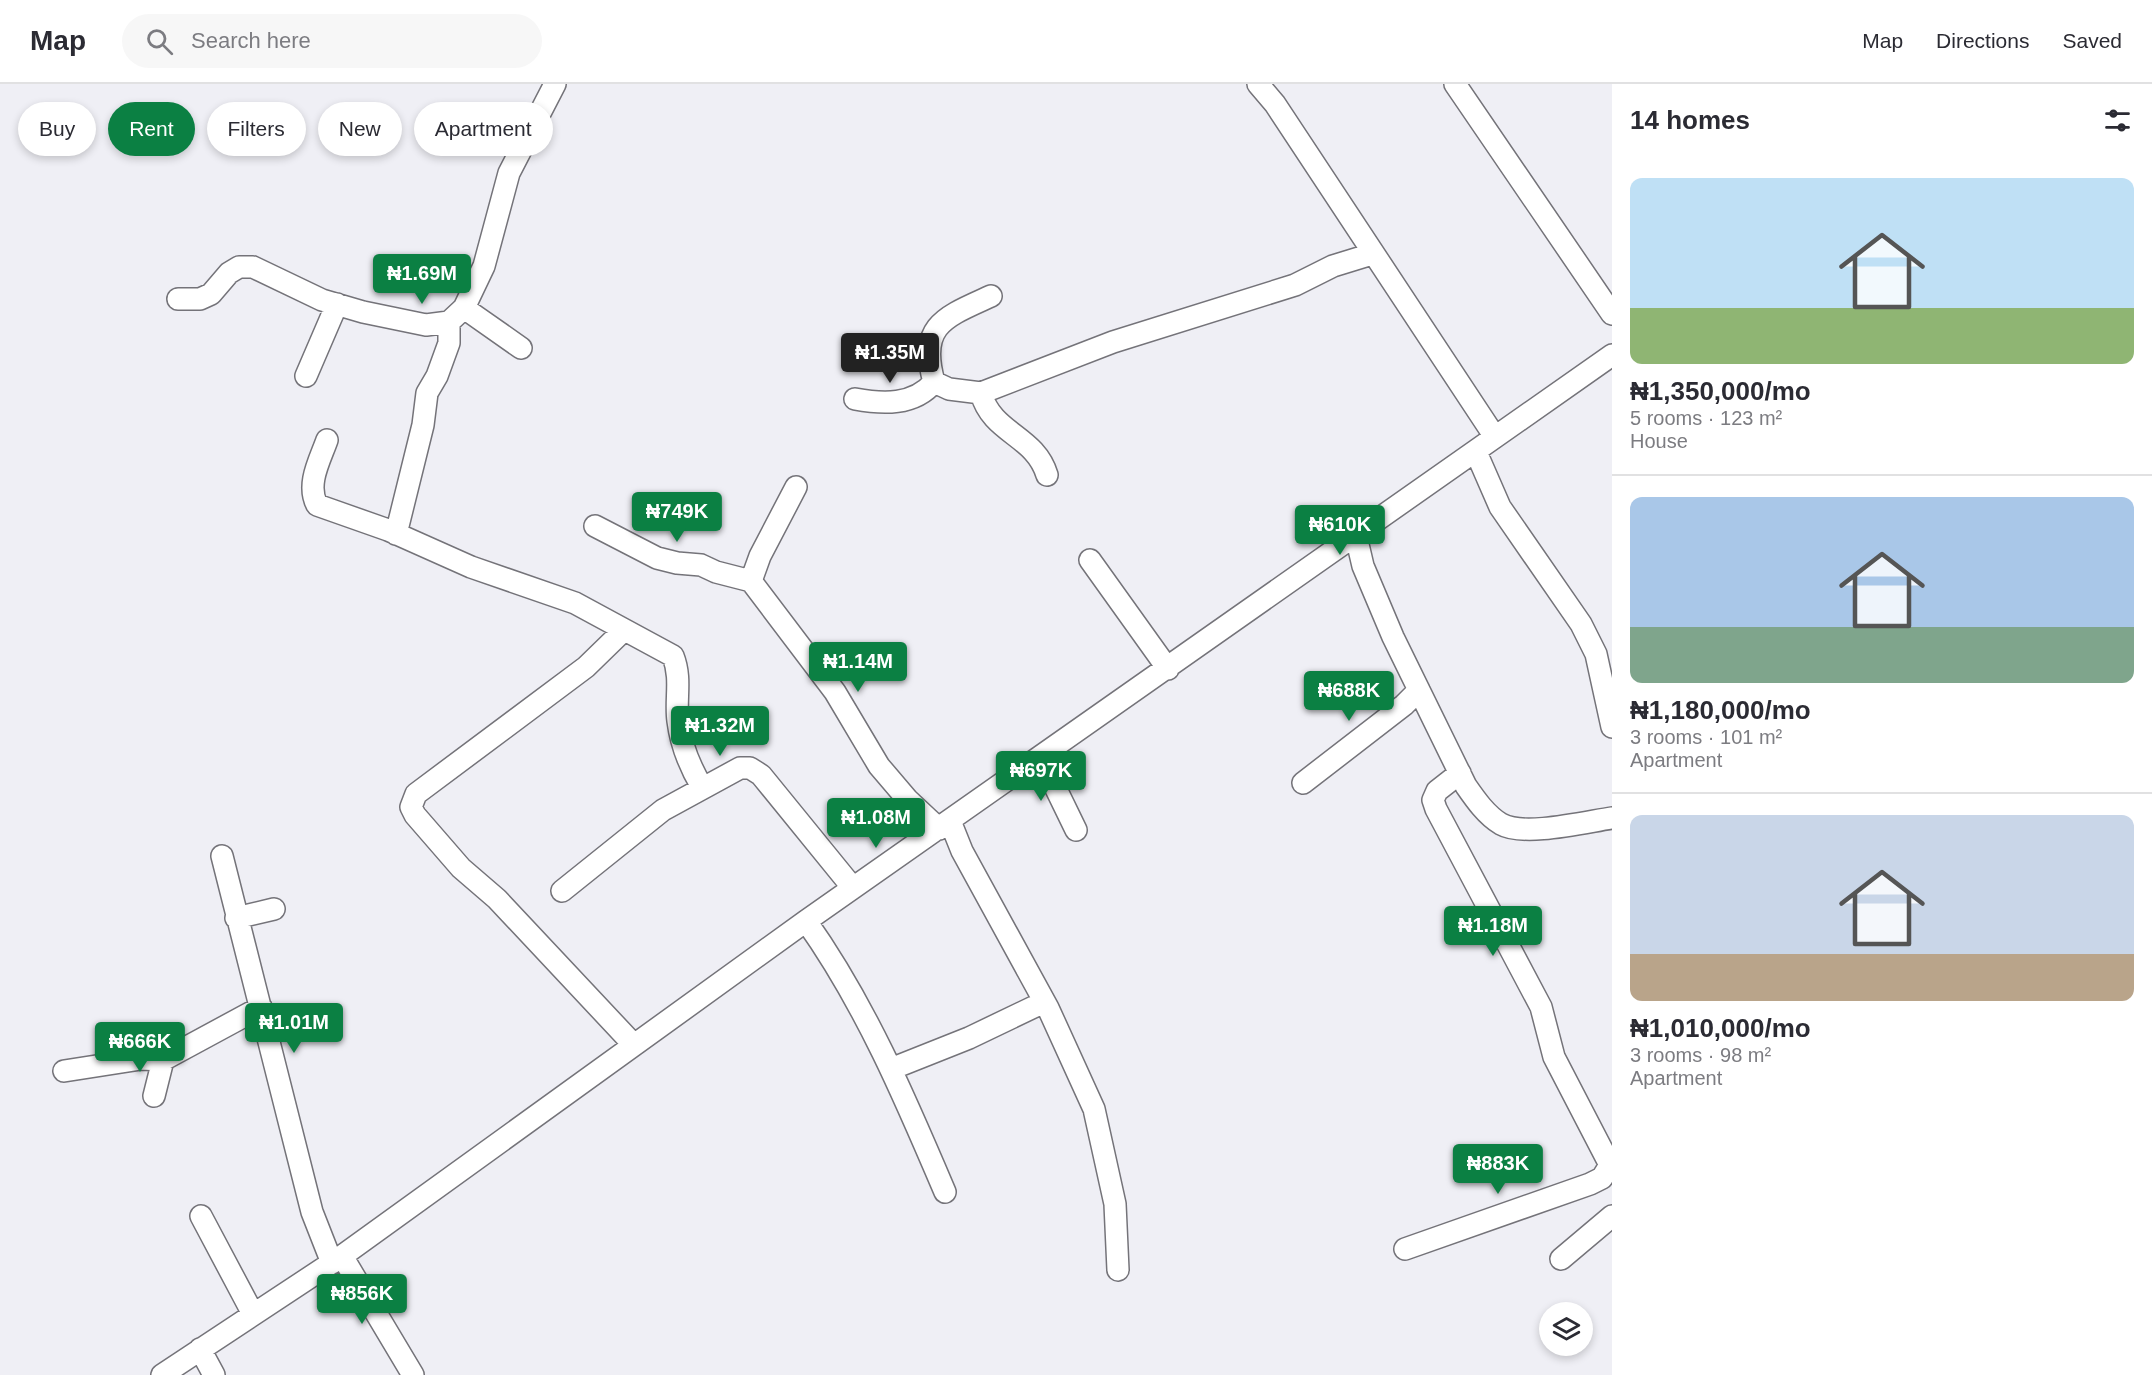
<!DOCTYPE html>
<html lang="en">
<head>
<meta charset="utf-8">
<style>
  body { margin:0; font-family:Arial,sans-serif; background:#f7f7f7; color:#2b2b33; height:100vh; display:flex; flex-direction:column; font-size:22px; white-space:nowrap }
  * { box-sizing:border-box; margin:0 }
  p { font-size:20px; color:#7c7c81 }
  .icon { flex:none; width:33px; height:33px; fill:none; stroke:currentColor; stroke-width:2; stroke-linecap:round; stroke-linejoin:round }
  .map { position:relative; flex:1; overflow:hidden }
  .side { display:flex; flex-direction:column; background:#fff; width:540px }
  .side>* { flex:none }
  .banner { position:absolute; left:18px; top:18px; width:570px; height:54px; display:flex; gap:12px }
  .tools { position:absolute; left:1539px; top:1218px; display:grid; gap:12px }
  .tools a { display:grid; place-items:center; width:54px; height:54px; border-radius:50%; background:#fff; box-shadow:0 3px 9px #0003; font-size:30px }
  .price { position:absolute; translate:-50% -51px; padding:0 14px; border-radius:6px; background:#0b8043; color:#fff; font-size:20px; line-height:39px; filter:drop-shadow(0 2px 3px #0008) }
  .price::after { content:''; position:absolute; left:50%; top:36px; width:18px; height:14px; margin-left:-9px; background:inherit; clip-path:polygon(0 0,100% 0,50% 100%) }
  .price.selected { background:#222; color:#fff }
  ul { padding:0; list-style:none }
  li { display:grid; align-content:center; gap:12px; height:318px; padding:0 18px }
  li+li { border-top:2px solid #e1e1e2 }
  li span { display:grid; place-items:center; height:186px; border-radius:12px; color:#555 }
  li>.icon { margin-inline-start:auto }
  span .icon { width:108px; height:108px; fill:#fffc; stroke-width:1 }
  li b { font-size:26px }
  h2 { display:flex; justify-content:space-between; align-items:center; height:72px; padding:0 18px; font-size:26px }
  .chip { padding:0 21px; border-radius:27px; background:#fff; box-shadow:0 3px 9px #0003; font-size:21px; line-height:54px }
  .chip.selected { background:#0b8043; color:#fff }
  header { display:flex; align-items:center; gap:36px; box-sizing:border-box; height:84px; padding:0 30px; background:#fff; border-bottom:2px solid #e1e1e2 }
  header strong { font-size:28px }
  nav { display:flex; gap:33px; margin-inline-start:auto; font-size:21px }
  .search { width:420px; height:54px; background:#f7f7f7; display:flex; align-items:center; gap:15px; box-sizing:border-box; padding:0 21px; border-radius:33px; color:#7c7c81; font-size:22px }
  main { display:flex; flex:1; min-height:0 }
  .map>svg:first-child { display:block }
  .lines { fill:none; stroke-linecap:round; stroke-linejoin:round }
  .minor-casing { stroke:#747379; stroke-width:24 }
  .minor { stroke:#fff; stroke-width:21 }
</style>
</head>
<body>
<header>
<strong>Map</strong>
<div class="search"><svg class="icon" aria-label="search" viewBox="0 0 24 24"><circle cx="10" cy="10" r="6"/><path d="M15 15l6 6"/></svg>Search here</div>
<nav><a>Map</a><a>Directions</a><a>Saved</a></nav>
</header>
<main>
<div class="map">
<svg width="1612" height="1291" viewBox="0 0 1612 1291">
  <rect width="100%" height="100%" fill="#efeff5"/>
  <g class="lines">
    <g class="minor-casing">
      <path id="minor" d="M1258,0L1275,20L1495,353
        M1455,0L1612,230
        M178,215H200L211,210L229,189L239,183H253L322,216L363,228L426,241L449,238L464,224L484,182L509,89L555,0
        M464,224L521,264
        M306,292L337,220
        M934,298L949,305L981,309L1113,258L1295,201L1333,182L1372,170
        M934,298C918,241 945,233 991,212
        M981,309C992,350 1035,351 1047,391
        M855,315C882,320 914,322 934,298
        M327,356C320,376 306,400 317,421L388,446L471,483L575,519L673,572C682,595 675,615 678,637C681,661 690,683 702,703
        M1476,368L1500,423L1581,540L1596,570L1612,643
        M595,442L657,474L677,479L701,481L716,488L751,497L835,608L879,682L908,716L939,745
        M396,450L423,341L427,309L437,292L449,259V238
        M1356,452L1363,482L1393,553L1466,702C1475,715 1486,731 1501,740C1524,753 1585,738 1612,734
        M1090,476L1168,585
        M751,497L760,472L796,403
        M624,546L586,583L416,710L411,723L415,731L461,784L497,815L633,960
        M1041,674L1076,746
        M1303,699L1404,621L1419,606
        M950,737L962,767L1048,924L1094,1025L1115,1120L1118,1186
        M222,772L312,1128L332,1179
        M562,807L663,726L740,684H750L761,691L853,804
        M236,834L274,825
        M806,837C865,920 905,1014 945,1108
        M891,985L969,954L1044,918
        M64,987L141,975L163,976L261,923
        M154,1012L163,976
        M201,1132L253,1230
        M1405,1165L1590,1100L1602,1094L1610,1081L1554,973L1541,923L1436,725L1433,716L1437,707L1460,689
        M342,1172L413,1291
        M1561,1175L1612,1132
        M200,1265L214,1291
        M162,1291L342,1172L806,837L1612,271"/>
    </g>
    <use href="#minor" class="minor"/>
  </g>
</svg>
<div class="tools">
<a><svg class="icon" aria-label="layers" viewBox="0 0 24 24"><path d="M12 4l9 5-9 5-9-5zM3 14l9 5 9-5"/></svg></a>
</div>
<b class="price" style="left:422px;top:221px">₦1.69M</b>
<b class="price selected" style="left:890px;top:300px">₦1.35M</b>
<b class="price" style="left:677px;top:459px">₦749K</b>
<b class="price" style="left:1340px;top:472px">₦610K</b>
<b class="price" style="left:858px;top:609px">₦1.14M</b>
<b class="price" style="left:1349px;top:638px">₦688K</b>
<b class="price" style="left:720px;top:673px">₦1.32M</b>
<b class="price" style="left:1041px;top:718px">₦697K</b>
<b class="price" style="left:876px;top:765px">₦1.08M</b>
<b class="price" style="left:1493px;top:873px">₦1.18M</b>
<b class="price" style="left:294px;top:970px">₦1.01M</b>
<b class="price" style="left:140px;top:989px">₦666K</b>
<b class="price" style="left:1498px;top:1111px">₦883K</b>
<b class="price" style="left:362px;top:1241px">₦856K</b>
<div class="banner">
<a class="chip">Buy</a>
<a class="chip selected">Rent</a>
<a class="chip">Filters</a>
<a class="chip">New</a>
<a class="chip">Apartment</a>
</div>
</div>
<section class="side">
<h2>14 homes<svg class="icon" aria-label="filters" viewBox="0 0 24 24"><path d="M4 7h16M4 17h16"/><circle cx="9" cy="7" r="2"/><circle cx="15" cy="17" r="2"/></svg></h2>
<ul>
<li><span style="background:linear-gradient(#bfe0f5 70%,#8fb573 0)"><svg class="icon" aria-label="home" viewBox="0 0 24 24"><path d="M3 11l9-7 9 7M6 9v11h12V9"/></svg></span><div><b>₦1,350,000/mo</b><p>5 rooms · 123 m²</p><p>House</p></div></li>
<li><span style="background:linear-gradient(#a9c7e8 70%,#7fa58c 0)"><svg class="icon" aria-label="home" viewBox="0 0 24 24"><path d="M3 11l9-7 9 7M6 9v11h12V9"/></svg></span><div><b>₦1,180,000/mo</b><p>3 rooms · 101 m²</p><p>Apartment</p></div></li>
<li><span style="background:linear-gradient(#c9d6e8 75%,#b9a48a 0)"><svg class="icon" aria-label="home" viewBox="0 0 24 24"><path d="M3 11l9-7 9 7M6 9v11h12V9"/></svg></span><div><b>₦1,010,000/mo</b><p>3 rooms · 98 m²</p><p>Apartment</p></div></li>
</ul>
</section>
</main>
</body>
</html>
